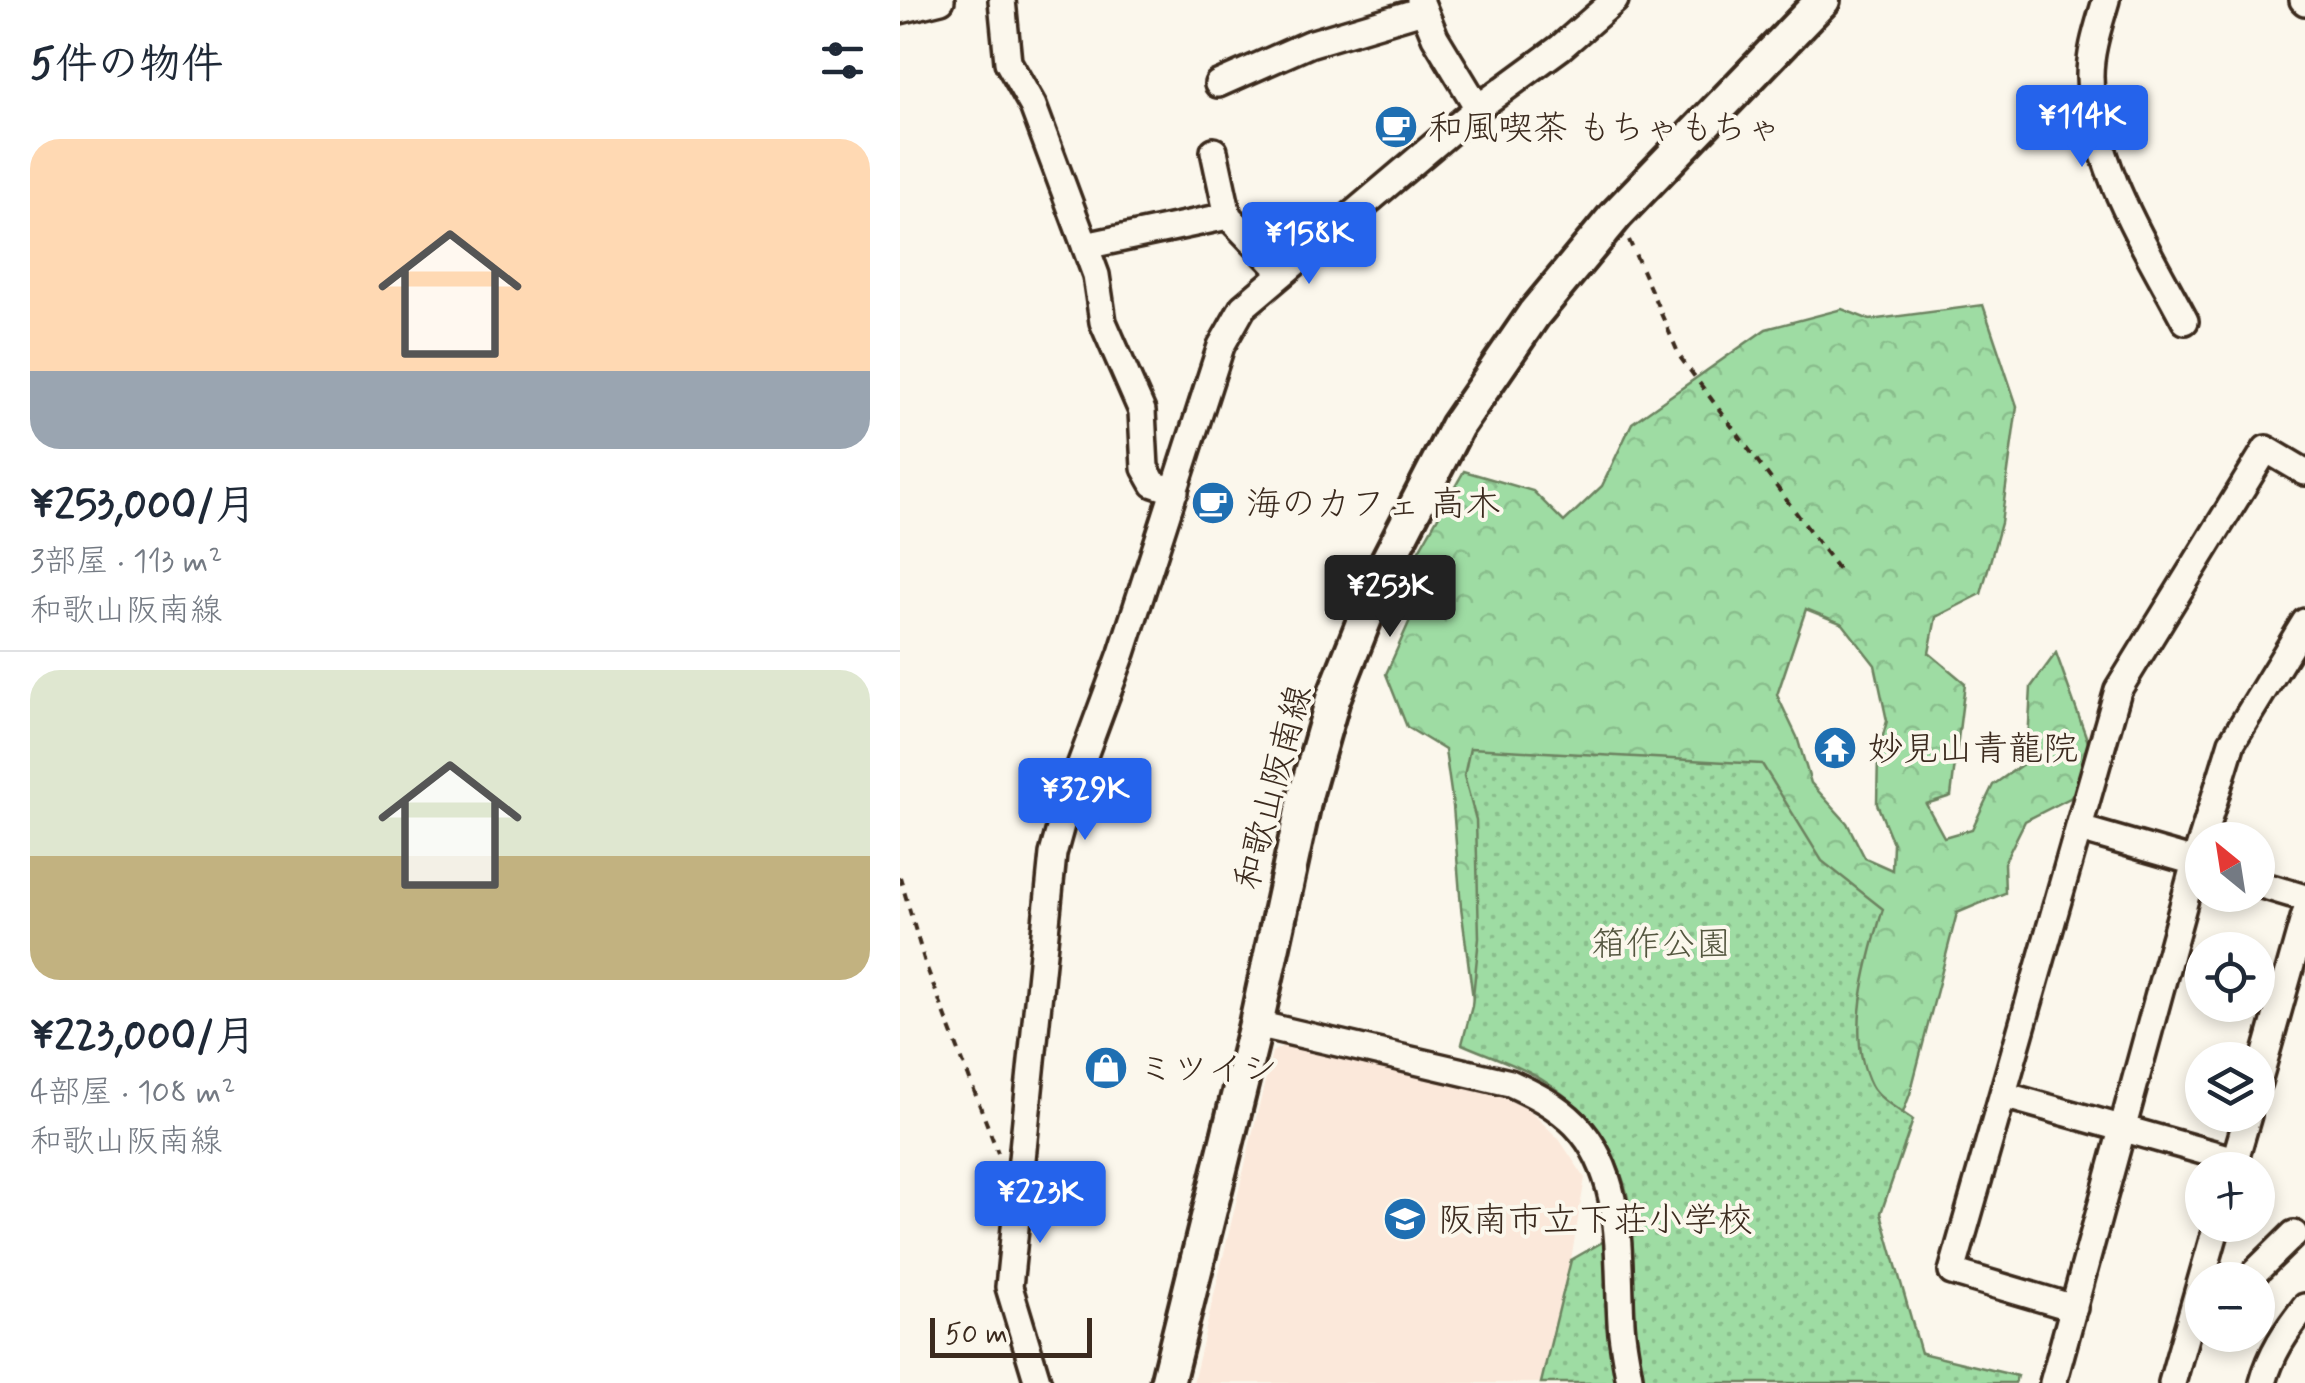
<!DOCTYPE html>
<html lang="ja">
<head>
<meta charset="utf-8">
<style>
  body { margin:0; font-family:Mynerve,"Klee One",sans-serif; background:#f2f2f3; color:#1f2937; height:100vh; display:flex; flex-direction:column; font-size:38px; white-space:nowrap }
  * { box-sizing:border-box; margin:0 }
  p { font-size:32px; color:#747a83 }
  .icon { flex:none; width:55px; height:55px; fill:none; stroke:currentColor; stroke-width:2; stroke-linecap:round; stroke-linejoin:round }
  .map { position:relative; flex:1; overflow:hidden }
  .drawer { display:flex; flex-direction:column; background:#fff; width:900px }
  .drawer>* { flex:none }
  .needle { width:65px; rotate:330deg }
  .controls { position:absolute; left:1285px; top:822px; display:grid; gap:20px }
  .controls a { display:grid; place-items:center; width:90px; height:90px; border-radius:50%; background:#fff; box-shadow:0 5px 15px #0003; font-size:50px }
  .scale { position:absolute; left:30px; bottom:25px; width:162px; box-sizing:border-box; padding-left:10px; border:5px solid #3b2a1e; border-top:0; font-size:28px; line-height:35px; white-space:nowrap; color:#3b2a1e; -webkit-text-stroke:8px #fbf7ec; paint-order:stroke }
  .price { position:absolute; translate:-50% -85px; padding:0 22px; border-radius:10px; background:#2563eb; color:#fff; font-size:32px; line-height:65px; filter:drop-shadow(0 2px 5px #0008) }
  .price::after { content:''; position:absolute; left:50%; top:60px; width:30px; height:22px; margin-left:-15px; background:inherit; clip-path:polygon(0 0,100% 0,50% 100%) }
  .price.current { background:#222; color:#fff }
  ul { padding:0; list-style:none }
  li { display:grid; align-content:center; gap:20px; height:530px; padding:0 30px }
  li+li { border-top:2px solid #e0e1e3 }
  li span { display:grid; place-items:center; height:310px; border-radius:30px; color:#555 }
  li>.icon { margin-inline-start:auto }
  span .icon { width:180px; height:180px; fill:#fffc; stroke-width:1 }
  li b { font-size:42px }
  h2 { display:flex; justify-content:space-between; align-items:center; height:120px; padding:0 30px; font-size:42px }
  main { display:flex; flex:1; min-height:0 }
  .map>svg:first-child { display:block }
  .built { fill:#fbe8da }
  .forest { fill:url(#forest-crowns); stroke:#6c8360; stroke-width:2.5; fill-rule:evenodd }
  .park { fill:url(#park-dots); stroke:#6c8360; stroke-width:2.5 }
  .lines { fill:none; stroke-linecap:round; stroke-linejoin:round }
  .street-casing { stroke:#3b2a1e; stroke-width:32 }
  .secondary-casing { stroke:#3b2a1e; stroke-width:40 }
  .path { stroke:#3b2a1e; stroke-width:4; stroke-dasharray:8 8; stroke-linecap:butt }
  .street { stroke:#fbf7ec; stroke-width:25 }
  .secondary { stroke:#fbf7ec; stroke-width:32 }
  .labels { text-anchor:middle; stroke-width:8; stroke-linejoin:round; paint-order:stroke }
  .poi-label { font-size:35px; fill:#3b2a1e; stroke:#fbf7ec; text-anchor:start }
  .street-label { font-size:35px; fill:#3b2a1e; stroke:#fbf7ec }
  .park-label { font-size:35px; fill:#54563f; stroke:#fbf7ec }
</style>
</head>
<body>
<main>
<section class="drawer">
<h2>5件の物件<svg class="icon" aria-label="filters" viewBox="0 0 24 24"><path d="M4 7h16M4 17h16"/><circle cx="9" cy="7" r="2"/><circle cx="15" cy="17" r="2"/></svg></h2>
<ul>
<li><span style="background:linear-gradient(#ffd9b3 75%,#9aa5b1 0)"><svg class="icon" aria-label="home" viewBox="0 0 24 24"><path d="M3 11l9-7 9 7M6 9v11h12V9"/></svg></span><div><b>¥253,000/月</b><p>3部屋 · 113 m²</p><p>和歌山阪南線</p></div></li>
<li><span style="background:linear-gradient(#dfe7d0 60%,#c2b280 0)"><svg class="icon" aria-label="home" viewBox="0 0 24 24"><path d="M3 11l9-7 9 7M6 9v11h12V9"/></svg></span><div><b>¥223,000/月</b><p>4部屋 · 108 m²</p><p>和歌山阪南線</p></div></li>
</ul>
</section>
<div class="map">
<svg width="1405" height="1383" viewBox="0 0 1405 1383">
  <defs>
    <pattern id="forest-crowns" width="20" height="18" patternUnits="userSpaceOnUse" patternTransform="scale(2.5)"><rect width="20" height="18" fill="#9edca3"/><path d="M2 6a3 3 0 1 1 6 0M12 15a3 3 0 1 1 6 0" fill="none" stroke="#89bd8c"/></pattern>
    <pattern id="park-dots" width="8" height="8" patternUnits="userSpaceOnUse" patternTransform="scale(2.5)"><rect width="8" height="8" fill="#9edca3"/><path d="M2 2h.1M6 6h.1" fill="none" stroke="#89bd8c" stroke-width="1.8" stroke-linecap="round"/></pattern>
  </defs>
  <rect width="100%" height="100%" fill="#fbf7ec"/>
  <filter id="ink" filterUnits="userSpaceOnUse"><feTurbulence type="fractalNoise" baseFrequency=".01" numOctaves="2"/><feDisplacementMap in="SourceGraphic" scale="20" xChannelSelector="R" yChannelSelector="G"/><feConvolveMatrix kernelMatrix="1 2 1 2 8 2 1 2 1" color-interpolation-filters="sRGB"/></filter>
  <g filter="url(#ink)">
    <path class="built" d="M386,1044L596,1094L628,1109L659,1139L685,1178L671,1260L641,1383H293L372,1052Z"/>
    <path class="forest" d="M1083,305L1117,406L1101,523L1081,594L1036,617L1029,653L1065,683L1051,796L1026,804L1044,837L1072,829L1093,785L1127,761L1131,687L1156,653L1197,767L1170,798L1125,821L1104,863L1105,893L1057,913L1010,1094L973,1192L1003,1345L1095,1383L732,1251L725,1145L676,1079L577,1029L561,907L553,806L545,750L507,727L486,674L519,600L510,566L564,471L633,491L664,522L702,486L732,423L866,329L942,309L970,320ZM906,609L943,624L975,665L987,721L978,753L977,804L993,843L992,870L965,858L947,823L911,783L897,737L877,695Z"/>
    <path class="park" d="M570,748L862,764L922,861L983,909C968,959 945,1035 971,1085C978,1099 1001,1111 1013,1120L981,1213L1021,1353L1117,1376L1115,1383H641L671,1260L732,1225C727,1165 697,1115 647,1083C622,1066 589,1056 562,1044L572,1006L579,938L576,820L564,776Z"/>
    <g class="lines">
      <g class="street-casing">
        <path id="street" d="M102,0L108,62L133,106L196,275L203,322L242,411L245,468L254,484L275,491
          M520,0L535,37L578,108
          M1206,0C1199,25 1190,50 1190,76C1191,163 1246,247 1285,321
          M1403,0L1405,2
          M0,10L41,0
          M318,84L409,44L523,10
          M314,151L328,216L383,273
          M185,246L328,216
          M1180,829L1295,862
          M1358,884L1405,898
          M356,1024L610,1083C634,1094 656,1105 675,1124C725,1175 717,1257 721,1322C722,1342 727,1363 730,1383
          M1358,1082L1405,915
          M1103,1095L1335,1160
          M1332,1170L1348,1115
          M1347,1280L1394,1234
          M1174,1308L1052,1272L1218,690L1366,449L1405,472
          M138,1383L109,1287L153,854L169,796L222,653L321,346L343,307L578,108L661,47L715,0
          M1153,1383L1295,862L1332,742L1405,622
          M1272,1383L1317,1225
          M1363,1383C1371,1353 1386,1331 1405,1307"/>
      </g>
      <g class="secondary-casing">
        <path id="secondary" d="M267,1383L356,1024L406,793L433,699L488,560L557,426L634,314L716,215L923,0"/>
      </g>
      <path class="path" d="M729,240L780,357L941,573
        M0,877L25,963L98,1153"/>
      <use href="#street" class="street"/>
      <use href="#secondary" class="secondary"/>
    </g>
  </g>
  <defs>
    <g id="cafe-disc" transform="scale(2.25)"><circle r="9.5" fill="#1f6fb2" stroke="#fbf7ec"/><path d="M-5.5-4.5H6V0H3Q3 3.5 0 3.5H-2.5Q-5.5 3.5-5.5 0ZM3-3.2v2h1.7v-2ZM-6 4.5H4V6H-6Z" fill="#fff"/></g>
    <g id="temple-disc" transform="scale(2.25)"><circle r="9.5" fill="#1f6fb2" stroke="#fbf7ec"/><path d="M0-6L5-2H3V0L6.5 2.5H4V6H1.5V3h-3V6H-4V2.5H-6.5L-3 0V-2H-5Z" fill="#fff"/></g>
    <g id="shop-disc" transform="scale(2.25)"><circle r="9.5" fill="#1f6fb2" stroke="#fbf7ec"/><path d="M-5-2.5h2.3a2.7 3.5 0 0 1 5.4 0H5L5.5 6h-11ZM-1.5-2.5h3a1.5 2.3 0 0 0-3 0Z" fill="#fff"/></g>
    <g id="school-disc" transform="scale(2.25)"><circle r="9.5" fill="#1f6fb2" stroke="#fbf7ec"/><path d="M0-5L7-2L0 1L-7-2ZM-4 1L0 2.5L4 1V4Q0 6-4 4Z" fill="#fff"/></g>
  </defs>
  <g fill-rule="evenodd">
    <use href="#cafe-disc" x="496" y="127"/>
    <use href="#cafe-disc" x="313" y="503"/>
    <use href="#temple-disc" x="935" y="748"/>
    <use href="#shop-disc" x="206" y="1068"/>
    <use href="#school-disc" x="505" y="1219"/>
  </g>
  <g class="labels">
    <g class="poi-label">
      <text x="528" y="139">和風喫茶 もちゃもちゃ</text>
      <text x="346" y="515">海のカフェ 高木</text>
      <text x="968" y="760">妙見山青龍院</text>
      <text x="238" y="1080">ミツイシ</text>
      <text x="538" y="1231">阪南市立下荘小学校</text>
    </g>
    <g class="street-label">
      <text transform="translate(372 787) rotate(-75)" y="12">和歌山阪南線</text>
    </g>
    <g class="park-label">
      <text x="761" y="955">箱作公園</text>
    </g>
  </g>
</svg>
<div class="controls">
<a><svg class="needle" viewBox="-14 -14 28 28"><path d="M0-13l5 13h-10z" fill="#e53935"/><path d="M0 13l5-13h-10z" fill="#747a83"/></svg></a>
<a><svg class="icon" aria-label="locate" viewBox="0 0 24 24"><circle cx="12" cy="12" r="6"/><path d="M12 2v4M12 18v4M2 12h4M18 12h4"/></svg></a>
<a><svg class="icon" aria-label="layers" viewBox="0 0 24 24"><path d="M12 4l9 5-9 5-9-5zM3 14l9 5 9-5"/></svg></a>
<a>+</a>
<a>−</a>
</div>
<div class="scale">50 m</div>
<b class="price" style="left:1182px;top:170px">¥114K</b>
<b class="price" style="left:409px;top:287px">¥158K</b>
<b class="price current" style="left:490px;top:640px">¥253K</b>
<b class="price" style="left:185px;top:843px">¥329K</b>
<b class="price" style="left:140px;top:1246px">¥223K</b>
</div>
</main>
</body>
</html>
